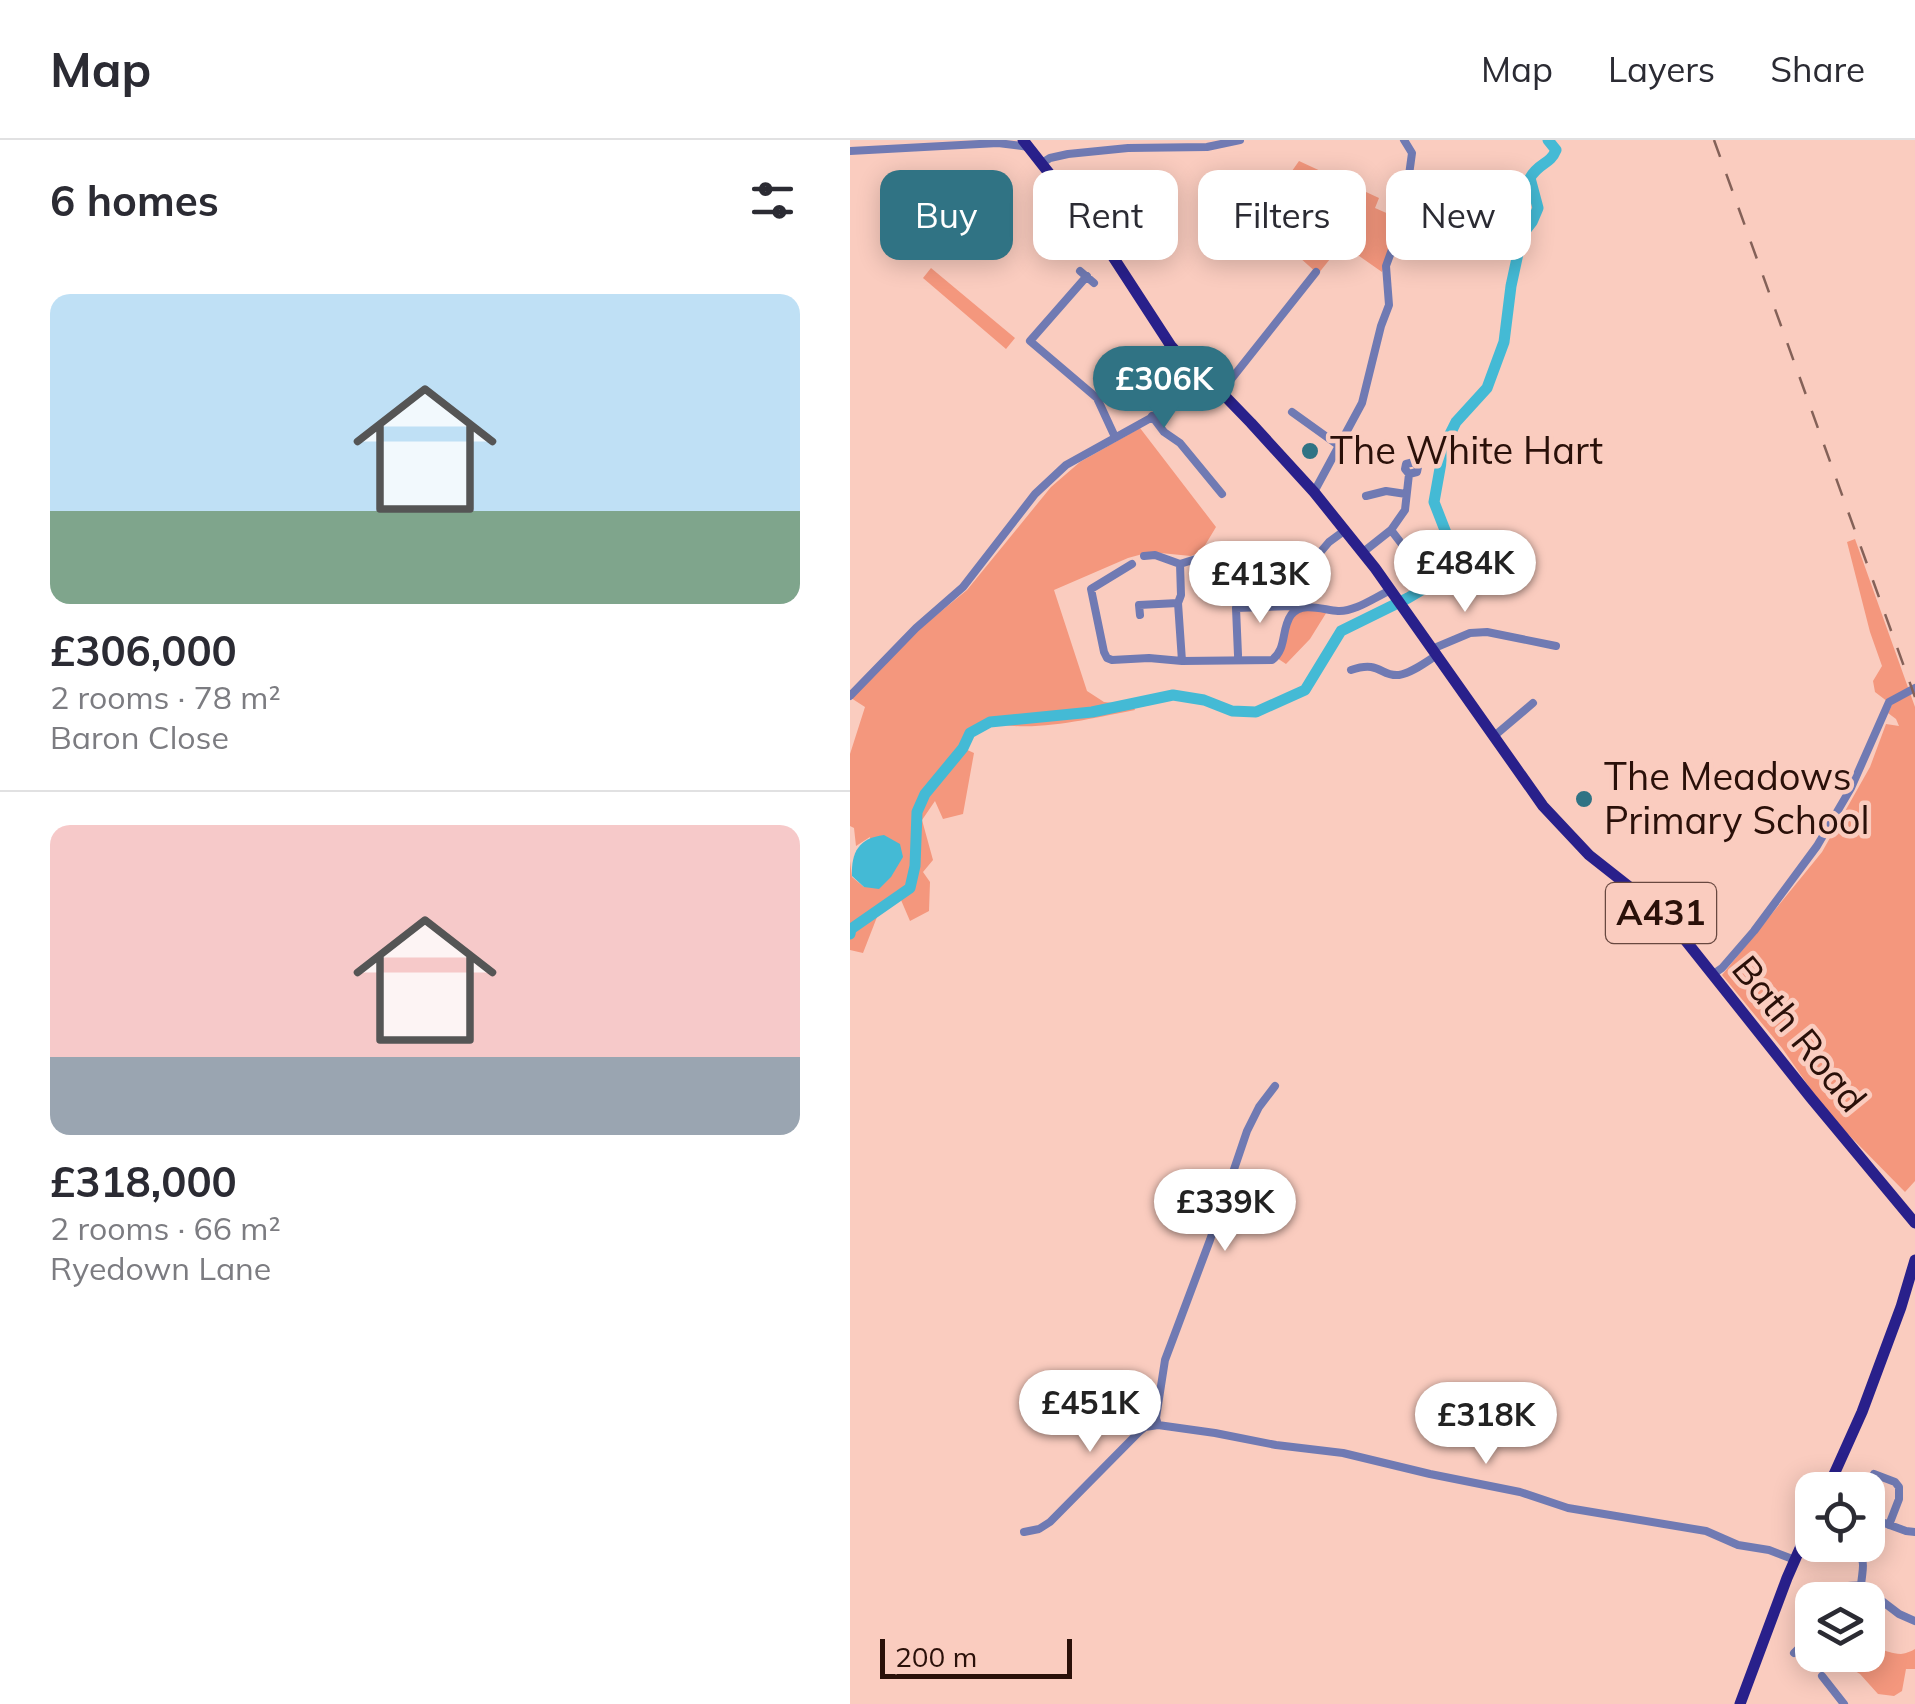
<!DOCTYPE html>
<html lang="en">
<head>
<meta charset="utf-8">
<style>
  body { margin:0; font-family:Mulish,sans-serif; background:#f2f2f3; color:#2b2b33; height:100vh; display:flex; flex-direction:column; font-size:38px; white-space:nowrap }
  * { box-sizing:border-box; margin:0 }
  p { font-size:32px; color:#7c7c81 }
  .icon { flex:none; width:55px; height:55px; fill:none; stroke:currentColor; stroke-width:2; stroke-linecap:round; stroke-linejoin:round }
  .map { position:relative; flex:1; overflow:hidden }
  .drawer { display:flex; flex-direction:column; background:#fff; width:850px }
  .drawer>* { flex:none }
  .guide { position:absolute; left:30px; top:30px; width:885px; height:90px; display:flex; gap:20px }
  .controls { position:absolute; left:945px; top:1332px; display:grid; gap:20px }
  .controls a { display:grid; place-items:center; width:90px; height:90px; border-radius:20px; background:#fff; box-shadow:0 5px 25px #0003; font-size:50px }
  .scale { position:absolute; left:30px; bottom:25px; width:192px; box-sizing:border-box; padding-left:10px; border:5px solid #2a1009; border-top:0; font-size:28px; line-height:35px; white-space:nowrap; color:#2a1009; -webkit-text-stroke:8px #faccbf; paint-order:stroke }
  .price { position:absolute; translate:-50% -85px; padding:0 22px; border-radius:35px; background:#fff; color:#222; font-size:32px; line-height:65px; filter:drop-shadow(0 2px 5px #0008) }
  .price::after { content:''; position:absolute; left:50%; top:60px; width:30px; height:22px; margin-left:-15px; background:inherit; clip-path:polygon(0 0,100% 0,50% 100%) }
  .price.active { background:#307384; color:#fff }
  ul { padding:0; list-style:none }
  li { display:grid; align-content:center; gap:20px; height:530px; padding:0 50px }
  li+li { border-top:2px solid #e1e1e2 }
  li span { display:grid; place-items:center; height:310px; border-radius:20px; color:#555 }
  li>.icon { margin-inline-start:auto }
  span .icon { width:180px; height:180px; fill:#fffc; stroke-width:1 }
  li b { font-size:42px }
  h2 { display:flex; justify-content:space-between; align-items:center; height:120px; padding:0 50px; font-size:42px }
  .tag { padding:0 35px; border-radius:20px; background:#fff; box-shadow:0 5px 25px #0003; font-size:35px; line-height:90px }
  .tag.active { background:#307384; color:#fff }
  header { display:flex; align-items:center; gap:60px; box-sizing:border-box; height:140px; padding:0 50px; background:#fff; border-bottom:2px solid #e1e1e2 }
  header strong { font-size:48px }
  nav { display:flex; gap:55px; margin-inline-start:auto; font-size:35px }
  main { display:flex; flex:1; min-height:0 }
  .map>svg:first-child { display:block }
  .green { fill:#f4977d }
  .water { fill:#44bad5 }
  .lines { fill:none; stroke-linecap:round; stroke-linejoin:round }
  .river { stroke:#44bad5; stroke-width:11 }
  .street { stroke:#707ab3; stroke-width:8 }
  .primary { stroke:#29208b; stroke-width:11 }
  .rail { stroke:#846158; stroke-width:2.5; stroke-dasharray:18 18; stroke-linecap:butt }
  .poi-dot { fill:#307384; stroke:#faccbf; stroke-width:4 }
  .labels { text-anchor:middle; stroke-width:9; stroke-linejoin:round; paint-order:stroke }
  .shield { fill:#faccbf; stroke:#684840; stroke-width:2.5 }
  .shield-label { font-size:35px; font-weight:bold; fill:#2a1009 }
  .poi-label { font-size:38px; fill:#2a1009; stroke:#faccbf; text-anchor:start }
  .street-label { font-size:38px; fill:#2a1009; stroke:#faccbf }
</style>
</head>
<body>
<header>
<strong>Map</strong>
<nav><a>Map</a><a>Layers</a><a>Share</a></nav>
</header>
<main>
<section class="drawer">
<h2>6 homes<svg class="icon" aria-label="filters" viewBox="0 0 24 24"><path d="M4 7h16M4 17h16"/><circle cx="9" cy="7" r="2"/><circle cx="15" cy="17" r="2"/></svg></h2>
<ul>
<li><span style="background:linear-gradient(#bfe0f5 70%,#7fa58c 0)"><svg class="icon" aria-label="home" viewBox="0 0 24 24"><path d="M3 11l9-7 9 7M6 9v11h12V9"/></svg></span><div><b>£306,000</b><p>2 rooms · 78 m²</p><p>Baron Close</p></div></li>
<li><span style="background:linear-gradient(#f6c9c9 75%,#9aa5b1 0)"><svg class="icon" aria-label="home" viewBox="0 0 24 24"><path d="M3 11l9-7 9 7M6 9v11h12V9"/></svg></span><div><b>£318,000</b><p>2 rooms · 66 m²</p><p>Ryedown Lane</p></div></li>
</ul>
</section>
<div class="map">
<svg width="1065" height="1564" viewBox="0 0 1065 1564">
  <rect width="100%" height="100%" fill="#faccbf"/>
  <path class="green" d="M449,21L529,58L525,68L550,79L532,132L492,104L468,134L429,99L404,85Z
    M81,128L165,198L156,209L73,138Z
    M290,288L366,387L351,412L341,416L300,412L278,418L204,450L237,551L254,562L283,565L285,570C242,578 181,594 140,582L120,593L113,608L124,613L113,674L93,679L85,661L72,680L83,720L73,732L80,742L79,771L60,781L51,760L27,777L13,813L0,810V721L2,737L14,747L20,697L6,706L4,688L0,686V614L15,567L1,558L67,491L117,450L201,347L230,322Z
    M1005,399L1065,567V1041L1055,1052L991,987L969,961L932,908L872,835L972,712L1020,627L1036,584L1049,586L1046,579L1038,573L1042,565L1025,552L1023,541L1032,526L1020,492L997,402Z
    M447,466L478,470L460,499L436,524L427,518L439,470Z
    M1065,1509V1529H1056L1052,1551L1044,1556L1028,1554L1010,1534L997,1526L989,1515H1013L1016,1517C1033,1504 1035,1514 1051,1514C1054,1514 1062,1511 1065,1509Z"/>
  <path class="water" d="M34,695L50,704L53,717L41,737L29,749L14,747L2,736C1,712 9,698 34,695Z"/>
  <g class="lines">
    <path class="river" d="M0,794L1,789L60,748L65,726L67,672L75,654L113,608L120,593L140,582L242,572L323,555L354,560L382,571L406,572L455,550L491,491L558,458L575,448L586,437L598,419L600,403L584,362L594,306L606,282L637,248L654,202L661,146L672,95L682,82L688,68L680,38C689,22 700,25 706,10L698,0"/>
    <path class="street" d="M0,11L148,3L179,7
      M192,23L200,18L218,14L278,8L357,7L390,0
      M230,131L244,143
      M237,136L180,201L247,258L265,297
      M371,252L466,132
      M442,272L488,305
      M302,276L314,292L330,303L372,354
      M464,352L512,263L531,186L539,165L536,126L553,79L562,13L554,0
      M516,356L536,351L556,354
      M541,390L571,429
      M512,413L541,390L555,370L559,334L555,329L556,324L564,322L568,327L567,332L559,334
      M294,416L305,415L330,424
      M282,424L241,449L254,512L257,518L262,520L299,518L332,521L422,520C437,509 431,489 441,475C452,461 473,470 488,471C505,472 525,457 541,450
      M330,424L349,418L415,420L439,431L445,442
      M330,424L331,455L328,463L332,521
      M404,444L406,467
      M443,467L445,442L479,402L494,391
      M290,475L289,465L328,463
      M582,509L620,493L637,492L706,506
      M388,515L386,468L442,466
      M501,530C531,520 530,537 549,535C562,533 576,522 587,515
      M0,556L66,488L113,447L185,354L216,325L353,249L359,242
      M643,597L683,563
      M862,835L872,828L904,791L967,706L1001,648L1039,562L1065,548
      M308,1285L306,1278L315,1220L360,1100L397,991L409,967L425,946
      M1024,1334L1045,1342L1049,1347V1359L1039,1385
      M1018,1377L1056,1391L1065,1392
      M174,1392L189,1389L200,1382L289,1292L295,1287L308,1285L365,1293L426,1305L493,1313L580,1334L670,1352L718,1368L856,1391L888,1405L919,1410L945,1420
      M996,1405C1017,1423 1014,1417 1011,1445
      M967,1460C975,1445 995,1447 1011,1445L1049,1474L1065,1481
      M944,1513L954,1503L962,1486
      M972,1536L994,1564"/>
    <path class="primary" d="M173,0L254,103L321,206L342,229L371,252L401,283L464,352L525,428L693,666L739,715L805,767L824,786L961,958L1065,1083
      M977,1350L1012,1272L1051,1167L1065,1120
      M890,1564L937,1438L962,1381"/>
    <path class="rail" d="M864,0L1065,557"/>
  </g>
  <g class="poi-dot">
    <circle cx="460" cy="311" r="10"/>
    <circle cx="734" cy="659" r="10"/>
  </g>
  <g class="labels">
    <rect class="shield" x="756" y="743" width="110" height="60" rx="8"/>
    <g class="shield-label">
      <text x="811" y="785">A431</text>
    </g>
    <g class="poi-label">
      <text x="480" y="324">The White Hart</text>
      <text x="754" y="650">The Meadows<tspan x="754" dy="44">Primary School</tspan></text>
    </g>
    <g class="street-label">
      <text transform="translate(949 894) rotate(51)" y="13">Bath Road</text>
    </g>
  </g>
</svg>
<div class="controls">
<a><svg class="icon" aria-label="locate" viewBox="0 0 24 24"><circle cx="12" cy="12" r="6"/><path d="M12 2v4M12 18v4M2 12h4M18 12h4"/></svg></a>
<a><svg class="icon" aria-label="layers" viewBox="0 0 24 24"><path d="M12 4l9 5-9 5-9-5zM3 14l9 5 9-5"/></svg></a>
</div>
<div class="scale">200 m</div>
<b class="price active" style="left:314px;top:291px">£306K</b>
<b class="price" style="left:615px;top:475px">£484K</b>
<b class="price" style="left:410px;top:486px">£413K</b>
<b class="price" style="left:375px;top:1114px">£339K</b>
<b class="price" style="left:240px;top:1315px">£451K</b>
<b class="price" style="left:636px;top:1327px">£318K</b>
<div class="guide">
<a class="tag active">Buy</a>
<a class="tag">Rent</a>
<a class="tag">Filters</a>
<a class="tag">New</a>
</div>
</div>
</main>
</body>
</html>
